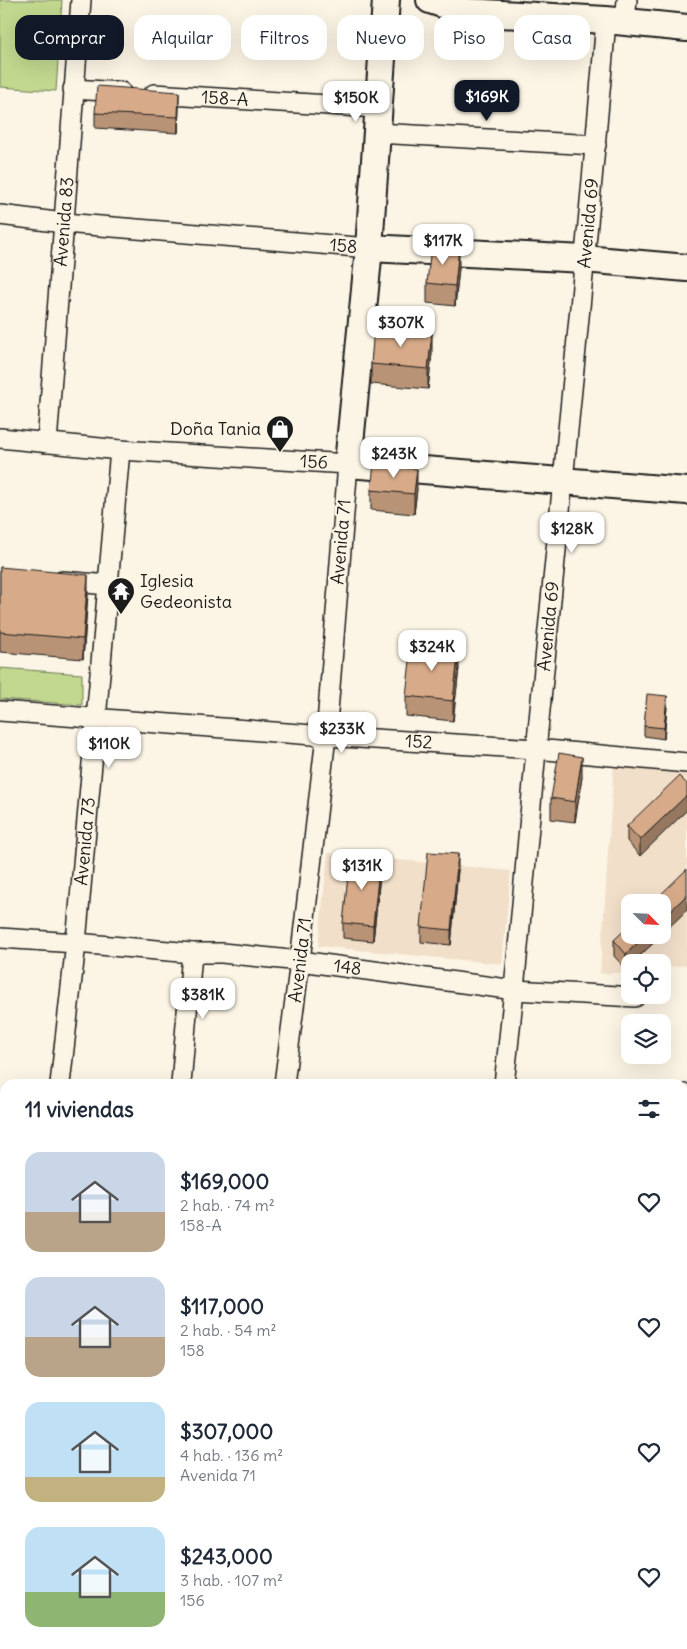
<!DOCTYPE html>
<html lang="es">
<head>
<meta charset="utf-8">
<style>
  body { margin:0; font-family:Delius,sans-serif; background:#f6f6f7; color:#1f2937; height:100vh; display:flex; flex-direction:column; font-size:19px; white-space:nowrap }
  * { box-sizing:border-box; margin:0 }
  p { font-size:16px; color:#747a83 }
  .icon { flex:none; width:28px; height:28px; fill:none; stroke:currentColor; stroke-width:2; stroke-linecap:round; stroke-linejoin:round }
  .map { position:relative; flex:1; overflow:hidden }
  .drawer { position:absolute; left:0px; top:1079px; width:688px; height:571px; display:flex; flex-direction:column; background:#fff; border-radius:15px 15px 0 0; box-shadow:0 5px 20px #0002 }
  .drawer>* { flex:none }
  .banner { position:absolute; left:15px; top:15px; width:658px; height:45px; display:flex; gap:10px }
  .needle { width:32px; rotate:114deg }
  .tools { position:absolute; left:621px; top:894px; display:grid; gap:10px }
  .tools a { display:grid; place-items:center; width:50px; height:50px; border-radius:10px; background:#fff; box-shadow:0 5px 20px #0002; font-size:25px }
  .price { position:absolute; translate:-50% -42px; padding:0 11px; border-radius:10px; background:#fff; color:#222; font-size:16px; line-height:32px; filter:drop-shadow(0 1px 2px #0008) }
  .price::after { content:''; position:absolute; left:50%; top:30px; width:15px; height:11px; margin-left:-8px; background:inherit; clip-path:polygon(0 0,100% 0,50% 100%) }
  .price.on { background:#111827; color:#fff }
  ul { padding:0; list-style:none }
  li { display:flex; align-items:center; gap:15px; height:125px; padding:0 25px }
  li span { display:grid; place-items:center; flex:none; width:140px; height:100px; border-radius:15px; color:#555 }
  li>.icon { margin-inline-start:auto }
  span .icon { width:60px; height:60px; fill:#fffc; stroke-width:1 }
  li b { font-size:21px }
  h2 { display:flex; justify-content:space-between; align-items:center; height:60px; padding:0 25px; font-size:21px }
  .chip { padding:0 18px; border-radius:15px; background:#fff; box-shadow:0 5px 20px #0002; font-size:18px; line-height:45px }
  .chip.on { background:#111827; color:#fff }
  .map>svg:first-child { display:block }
  .built { fill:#f1dfc9; fill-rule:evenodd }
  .green { fill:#c1d88e; stroke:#6e7a55 }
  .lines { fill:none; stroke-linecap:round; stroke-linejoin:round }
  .river { stroke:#94d9f6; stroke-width:28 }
  .street-casing { stroke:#1c1c1c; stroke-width:22 }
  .secondary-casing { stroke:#1c1c1c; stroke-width:30 }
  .street { stroke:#fcf5e5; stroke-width:19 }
  .secondary { stroke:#fcf5e5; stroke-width:26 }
  .wall { fill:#b99376; stroke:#1c1c1c }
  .shaded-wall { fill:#967860; stroke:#1c1c1c }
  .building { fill:#d7ab89; stroke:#1c1c1c }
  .labels { text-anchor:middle; stroke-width:4.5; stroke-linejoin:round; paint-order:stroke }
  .street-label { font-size:18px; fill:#1c1c1c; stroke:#fcf5e5 }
  .poi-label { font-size:18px; fill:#1c1c1c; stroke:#fcf5e5; text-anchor:end }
</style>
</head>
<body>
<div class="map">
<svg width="687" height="1649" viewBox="0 0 687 1649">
  <rect width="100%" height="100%" fill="#fcf5e5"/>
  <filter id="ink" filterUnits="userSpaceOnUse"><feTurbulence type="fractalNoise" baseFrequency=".02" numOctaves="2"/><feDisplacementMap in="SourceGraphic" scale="10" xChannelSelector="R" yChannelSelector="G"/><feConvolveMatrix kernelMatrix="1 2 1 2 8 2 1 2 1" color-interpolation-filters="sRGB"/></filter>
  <g filter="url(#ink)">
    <path class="built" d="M614,763L687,771V965L663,968L662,962H630V972L600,974ZM630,902H662V935H630Z
      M328,853L511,871L502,964L318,946Z"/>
    <path class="green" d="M0,0H62L56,91L0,87Z
      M0,668L82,674V705L0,699Z"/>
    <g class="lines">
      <path class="river" d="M0,1345L5,1360
        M682,1558L687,1557
        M284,1645L286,1649
        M425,1649L430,1645"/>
      <g class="street-casing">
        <g id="street">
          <path d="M625,22L627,0"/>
          <path d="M73,89L121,92"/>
          <path id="s1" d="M154,94L377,108"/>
          <path d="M376,133L596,145"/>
          <path id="s2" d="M0,215L64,223L369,248"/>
          <path id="s3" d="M0,438L120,450L348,464L326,736L300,961L284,1084"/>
          <path id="s4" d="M47,443L81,0"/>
          <path d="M62,581L109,585"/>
          <path id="s5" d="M0,711L326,736L536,749L687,763"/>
          <path id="s6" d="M0,938L76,943L192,953H222L300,961L515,990L635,997"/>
          <path id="s7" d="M60,1084L76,943L120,450"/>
          <path d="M181,1084L192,953"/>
          <path id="s8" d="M504,1084C518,963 527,841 539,720C562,487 587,254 606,20"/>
          <path d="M682,1097L687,1094"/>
          <path d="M682,1461L687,1462"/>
          <path d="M23,1649L24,1645"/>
        </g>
      </g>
      <g class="secondary-casing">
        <path id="secondary" d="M386,0L369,248L348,464L687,491
          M430,0L466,12L606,20L687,28
          M369,248L584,259L687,268"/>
      </g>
      <use href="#street" class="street"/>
      <use href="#secondary" class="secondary"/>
    </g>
    <path class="wall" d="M179,107L178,133L95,128V113Z
      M459,268L455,306L427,303V283Z
      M432,353L428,389L371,384V364Z
      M417,489L414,514L371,510V490Z
      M0,567L88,595L83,659L0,652Z
      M459,668L453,721L406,716V696Z
      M667,707L664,739L644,736V726Z
      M582,777L575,822L551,819V798Z
      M687,784L640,856L627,841V826Z
      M458,870L451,945L421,942V927Z
      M380,875L373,941L343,938V923Z
      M630,935H662L633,962H630V966L626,969L614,956V940Z"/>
    <path class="shaded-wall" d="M179,92V107L178,133V117Z
      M459,248V268L455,306V286Z
      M432,333V353L428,389V369Z
      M417,469V489L414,514V494Z
      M88,575V595L83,659V639Z
      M459,648V668L453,721V701Z
      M667,696V707L664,739V728Z
      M582,757V777L575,822V802Z
      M687,795V810L640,856V840Z
      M458,854V870L451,945V930Z
      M380,860V875L373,941V926Z
      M687,895V910L662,934V919Z
      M646,935H662L633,962H630V966L626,969V954Z"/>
    <path class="building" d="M97,86L179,92L178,117L95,113Z
      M431,246L459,248L455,286L427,283Z
      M374,328L432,333L428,369L371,364Z
      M374,464L417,469L414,494L371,490Z
      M0,567L88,575L83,639L0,632Z
      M412,643L459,648L453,701L406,696Z
      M647,694L667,696L664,728L644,726Z
      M559,753L582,757L575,802L551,798Z
      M679,776L687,784V795L640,840L627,826Z
      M428,852L458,854L451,930L421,927Z
      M350,857L380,860L373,926L343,923Z
      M687,869V895L662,919V902H653Z
      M630,925V935H646L626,954L614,940Z"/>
  </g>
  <defs>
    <g id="shop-pin" transform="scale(1.4375)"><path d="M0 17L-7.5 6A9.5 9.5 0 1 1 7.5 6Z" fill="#1c1c1c" stroke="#fcf5e5"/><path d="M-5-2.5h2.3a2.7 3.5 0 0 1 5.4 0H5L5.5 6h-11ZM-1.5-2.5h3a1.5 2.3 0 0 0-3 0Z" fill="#fff"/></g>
    <g id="temple-pin" transform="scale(1.4375)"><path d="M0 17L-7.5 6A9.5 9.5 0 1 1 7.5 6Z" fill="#1c1c1c" stroke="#fcf5e5"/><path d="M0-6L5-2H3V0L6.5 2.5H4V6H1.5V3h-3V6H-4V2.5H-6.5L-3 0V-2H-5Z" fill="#fff"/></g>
  </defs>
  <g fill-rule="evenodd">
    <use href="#shop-pin" x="280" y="429"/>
    <use href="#temple-pin" x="121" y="591"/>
  </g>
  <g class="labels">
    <g class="street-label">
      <text dy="6" stroke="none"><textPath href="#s1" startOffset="71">158-A</textPath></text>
      <text dy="6" stroke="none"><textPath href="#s4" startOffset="222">Avenida 83</textPath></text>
      <text dy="6" stroke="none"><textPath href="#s8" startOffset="865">Avenida 69</textPath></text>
      <text dy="6" stroke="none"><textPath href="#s2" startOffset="345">158</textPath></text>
      <text dy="6" stroke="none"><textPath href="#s3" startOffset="315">156</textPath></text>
      <text transform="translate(341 542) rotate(-85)" y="6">Avenida 71</text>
      <text dy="6" stroke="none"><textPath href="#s8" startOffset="460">Avenida 69</textPath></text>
      <text dy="6" stroke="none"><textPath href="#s5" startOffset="420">152</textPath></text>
      <text dy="6" stroke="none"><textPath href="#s7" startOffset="244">Avenida 73</textPath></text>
      <text transform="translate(300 960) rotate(-83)" y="6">Avenida 71</text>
      <text dy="6" stroke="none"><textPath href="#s6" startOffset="349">148</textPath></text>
    </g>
    <g class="poi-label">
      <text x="261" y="435">Doña Tania</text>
      <text x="140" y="587" text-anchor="start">Iglesia<tspan x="140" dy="21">Gedeonista</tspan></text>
    </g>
  </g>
</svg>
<div class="tools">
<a><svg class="needle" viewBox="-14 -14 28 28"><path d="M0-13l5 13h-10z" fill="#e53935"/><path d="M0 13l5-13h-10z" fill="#747a83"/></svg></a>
<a><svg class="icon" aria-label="locate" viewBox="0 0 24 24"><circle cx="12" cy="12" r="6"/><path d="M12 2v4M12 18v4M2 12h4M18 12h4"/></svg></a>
<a><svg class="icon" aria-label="layers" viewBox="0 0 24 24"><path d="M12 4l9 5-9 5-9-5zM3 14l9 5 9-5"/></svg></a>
</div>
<b class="price on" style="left:487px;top:122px">$169K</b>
<b class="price" style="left:356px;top:123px">$150K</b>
<b class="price" style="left:443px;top:266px">$117K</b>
<b class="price" style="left:401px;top:348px">$307K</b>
<b class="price" style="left:394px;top:479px">$243K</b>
<b class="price" style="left:572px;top:554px">$128K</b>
<b class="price" style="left:432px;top:672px">$324K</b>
<b class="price" style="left:342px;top:754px">$233K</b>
<b class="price" style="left:109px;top:769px">$110K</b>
<b class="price" style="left:362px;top:891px">$131K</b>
<b class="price" style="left:203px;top:1020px">$381K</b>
<div class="banner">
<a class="chip on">Comprar</a>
<a class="chip">Alquilar</a>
<a class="chip">Filtros</a>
<a class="chip">Nuevo</a>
<a class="chip">Piso</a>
<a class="chip">Casa</a>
</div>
<section class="drawer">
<h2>11 viviendas<svg class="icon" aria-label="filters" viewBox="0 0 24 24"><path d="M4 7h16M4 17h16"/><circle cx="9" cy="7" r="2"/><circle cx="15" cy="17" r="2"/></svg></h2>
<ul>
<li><span style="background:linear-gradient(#c9d6e8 60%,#b9a48a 0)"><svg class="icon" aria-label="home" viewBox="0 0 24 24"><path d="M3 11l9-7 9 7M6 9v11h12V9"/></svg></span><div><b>$169,000</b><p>2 hab. · 74 m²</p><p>158-A</p></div><svg class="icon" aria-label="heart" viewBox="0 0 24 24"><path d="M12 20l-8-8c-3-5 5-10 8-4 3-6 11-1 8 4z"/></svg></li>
<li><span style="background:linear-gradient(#c9d6e8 60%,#b9a48a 0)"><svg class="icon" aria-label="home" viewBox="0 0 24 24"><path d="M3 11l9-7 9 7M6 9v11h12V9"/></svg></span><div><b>$117,000</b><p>2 hab. · 54 m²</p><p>158</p></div><svg class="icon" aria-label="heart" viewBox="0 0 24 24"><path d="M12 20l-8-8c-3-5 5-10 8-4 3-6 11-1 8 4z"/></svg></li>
<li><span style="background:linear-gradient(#bfe0f5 75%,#c2b280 0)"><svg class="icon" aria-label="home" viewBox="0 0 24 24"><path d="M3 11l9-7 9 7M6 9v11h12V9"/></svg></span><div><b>$307,000</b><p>4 hab. · 136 m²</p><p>Avenida 71</p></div><svg class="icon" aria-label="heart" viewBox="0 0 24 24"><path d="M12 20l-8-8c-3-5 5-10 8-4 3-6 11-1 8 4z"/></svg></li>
<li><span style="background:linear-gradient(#bfe0f5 65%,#8fb573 0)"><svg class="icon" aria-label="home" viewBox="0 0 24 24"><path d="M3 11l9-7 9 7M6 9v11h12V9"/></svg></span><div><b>$243,000</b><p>3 hab. · 107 m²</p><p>156</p></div><svg class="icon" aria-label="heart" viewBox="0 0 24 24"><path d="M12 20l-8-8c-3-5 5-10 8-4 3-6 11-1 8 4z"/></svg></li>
</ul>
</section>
</div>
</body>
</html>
